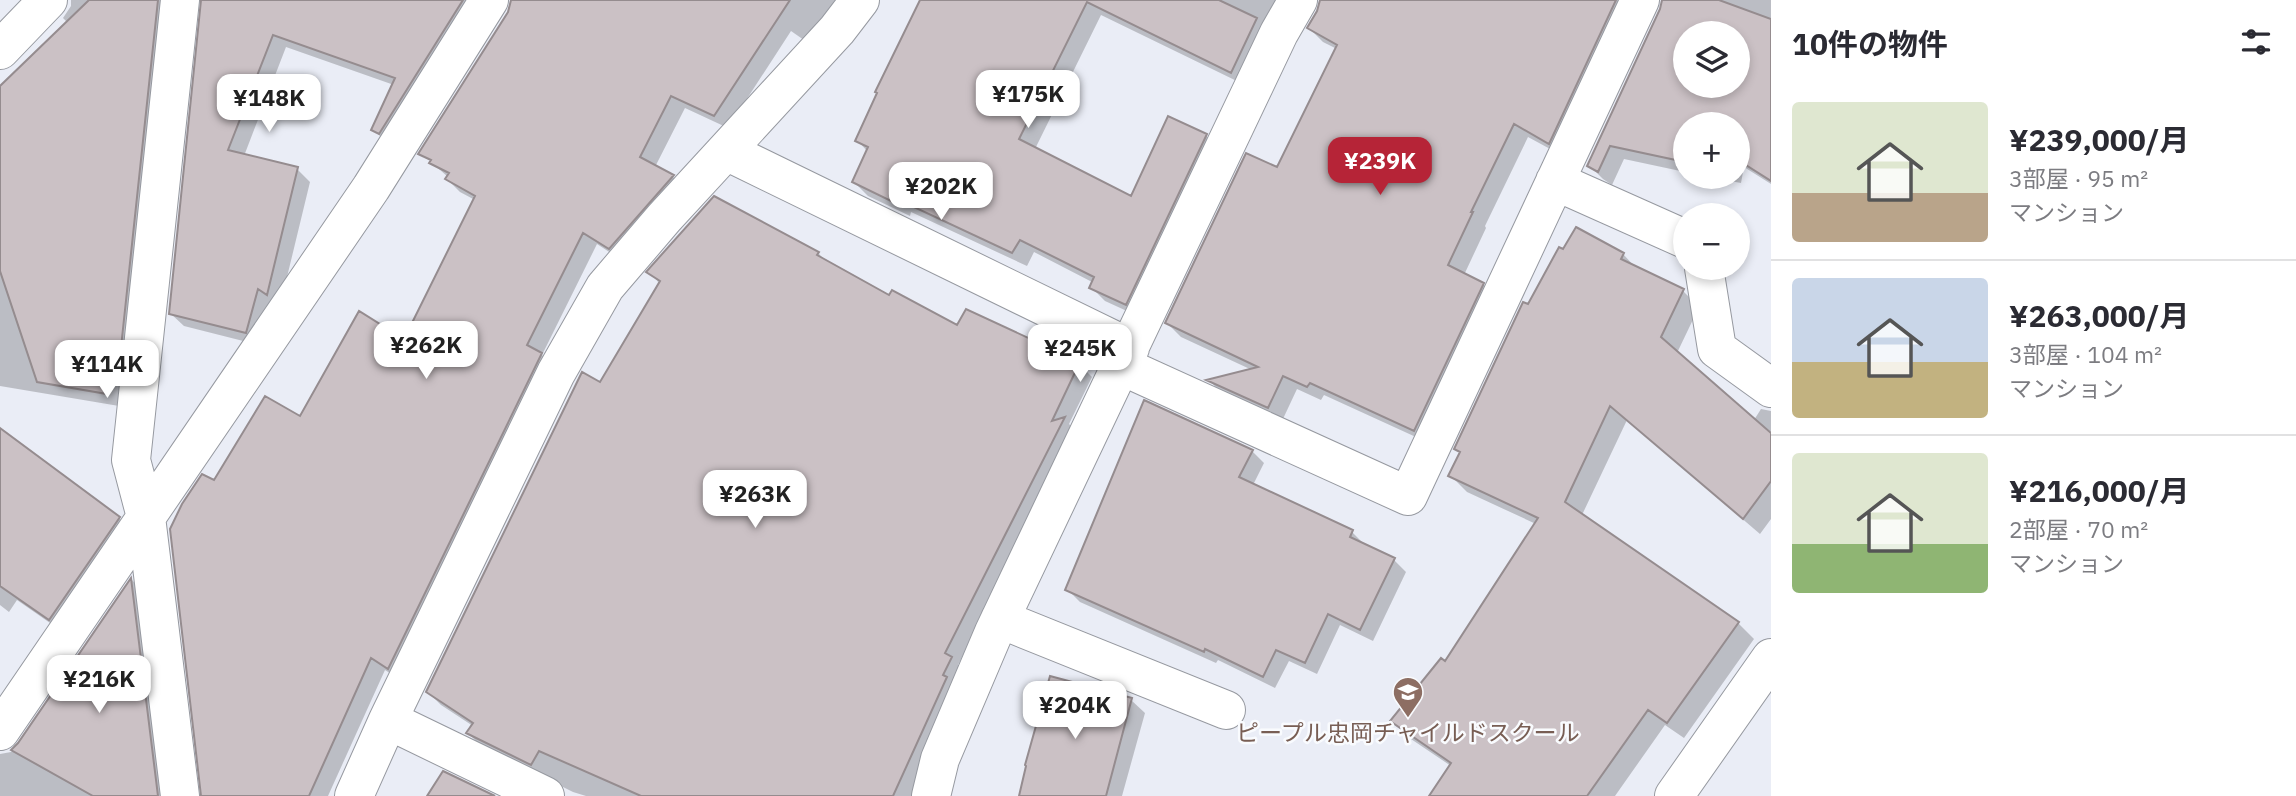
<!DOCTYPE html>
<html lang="ja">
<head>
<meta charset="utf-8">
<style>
  body { margin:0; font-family:"IBM Plex Sans","Noto Sans JP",sans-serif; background:#f2f2f3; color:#2b2b33; height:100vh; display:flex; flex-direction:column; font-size:26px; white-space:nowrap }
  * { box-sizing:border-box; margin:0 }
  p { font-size:23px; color:#7c7c81 }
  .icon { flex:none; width:38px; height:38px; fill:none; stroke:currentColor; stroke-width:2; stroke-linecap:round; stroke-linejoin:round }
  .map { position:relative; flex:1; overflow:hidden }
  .drawer { display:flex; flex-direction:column; background:#fff; width:525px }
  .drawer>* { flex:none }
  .controls { position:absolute; left:1673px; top:21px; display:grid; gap:14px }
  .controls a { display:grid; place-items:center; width:77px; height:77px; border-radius:50%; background:#fff; box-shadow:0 4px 10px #0003; font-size:35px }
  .price { position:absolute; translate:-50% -60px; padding:0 16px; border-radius:14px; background:#fff; color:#222; font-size:23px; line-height:46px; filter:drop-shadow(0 2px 4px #0008) }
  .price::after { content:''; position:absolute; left:50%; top:42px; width:21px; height:16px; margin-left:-10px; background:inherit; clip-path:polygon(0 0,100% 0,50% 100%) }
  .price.current { background:#b62437; color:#fff }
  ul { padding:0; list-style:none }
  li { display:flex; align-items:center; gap:21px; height:175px; padding:0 21px }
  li+li { border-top:2px solid #e1e1e2 }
  li span { display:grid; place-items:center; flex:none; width:196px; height:140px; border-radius:7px; color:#555 }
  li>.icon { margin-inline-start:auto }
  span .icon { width:84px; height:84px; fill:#fffc; stroke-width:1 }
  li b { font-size:30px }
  h2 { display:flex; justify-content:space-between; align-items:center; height:84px; padding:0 21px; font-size:30px }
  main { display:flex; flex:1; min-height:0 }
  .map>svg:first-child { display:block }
  .shadow { fill:#0003; fill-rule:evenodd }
  .building { fill:#cbc1c5; stroke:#958c8f; stroke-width:2; fill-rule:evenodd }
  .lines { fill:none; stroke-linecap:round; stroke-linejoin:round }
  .minor-casing { stroke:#9699a0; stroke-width:40 }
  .minor { stroke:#fff; stroke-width:38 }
  .labels { text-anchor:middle; stroke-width:5; stroke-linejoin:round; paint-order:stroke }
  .education-label { font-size:23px; fill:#785e54; stroke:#f9fbfe }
</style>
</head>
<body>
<main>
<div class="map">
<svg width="1771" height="796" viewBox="0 0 1771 796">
  <rect width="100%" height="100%" fill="#eaedf6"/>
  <path class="shadow" d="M71,0H176L119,406L0,386V91L68,23L63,18L71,6Z
    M203,0H485L386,142L373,129L394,85L286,47L244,156L297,169L310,182L280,306L259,345L184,326L170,313Z
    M513,0H854L814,47L791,31L728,128L685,108L655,167L673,177L685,189L623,261L597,244L542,355L554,367L402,681L385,670L328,796H203L215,482L405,341L475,200L460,192L447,179L448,177L421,153L509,12Z
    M922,0H1296L1245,85L1101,15L1035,149L1132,198L1206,136L1219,150L1140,317L1105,301L1091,287L1094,283L1034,252L1027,266L911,212L910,216L868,196L854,182L868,152L857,140Z
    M1321,0H1638L1563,156L1528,137L1485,226L1486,228L1464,275L1483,284L1497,298L1429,443L1324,395L1321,400L1297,389L1282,421L1222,394L1210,381L1252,370L1181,337L1167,323L1278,169L1337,49L1323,42L1309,28L1319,12Z
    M1663,0H1714L1720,2L1721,0H1771V184L1744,167L1741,183L1709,177H1738V124H1685V172L1624,159L1612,185L1603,179L1589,165L1662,9ZM1685,33H1738V86H1685Z
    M818,253L826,261L890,298L958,327L967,311L1079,364L1092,377L1069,424L1077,432L958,665L964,671L958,692L912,796H586L573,792L481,746L468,733L473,726L441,705L428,692L660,284L649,272Z
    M1623,254L1636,268L1683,291L1699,307L1677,353L1754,420L1761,409L1771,411V519L1760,534L1627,420L1582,515L1738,623L1754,639L1684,738L1665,725L1615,796H1432L1451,766L1408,737L1392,721L1446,663L1536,524L1467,492L1451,476L1461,453L1456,448L1528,307Z
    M0,430L119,518L132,531L63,632L17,600L9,612L0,605Z
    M1252,451L1264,463L1253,485L1352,532L1364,544V546L1394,560L1406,572L1373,641L1340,625L1317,674L1289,661L1275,688L1218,660L1216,663L1080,602L1068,590Z
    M132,580L144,593L169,796H0V754L11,752L19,745Z
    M1131,700L1145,713L1122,796H1020Z"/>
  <path class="building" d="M89,0H158L117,385L108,384L107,394L37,382L0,271V86Z
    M201,0H463L379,134L371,130L395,78L273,35L228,150L298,167L267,295L258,289L246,333L169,314Z
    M511,0H790L714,116L671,96L640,157L674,175L609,249L583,233L527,345L542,353L388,669L371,658L309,796H201L170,529L182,504L202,474L214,480L265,396L300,416L359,311L404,339L475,196L445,179L449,173L429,163L431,160L418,154L508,12Z
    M920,0H1219L1257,18L1231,73L1087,2L1019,139L1131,196L1168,116L1207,134L1126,305L1089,288L1094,277L1020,240L1012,253L897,199L895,203L852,182L868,147L855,141L877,93L875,92Z
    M1320,0H1616L1549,144L1514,124L1471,212H1473L1448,265L1484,283L1414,431L1310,383L1307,387L1283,376L1268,408L1206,380L1258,367L1165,323L1246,153L1277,167L1337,45L1307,28L1317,11Z
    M1662,0H1719L1771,19V181L1738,160V124H1685V162L1610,146L1598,172L1587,166L1660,9ZM1685,33H1738V86H1685Z
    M714,196L819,252L817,255L889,295L892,290L957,325L966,309L1080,362L1052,421L1065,417L945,653L952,657L943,675L947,677L893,796H641L539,751L531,765L466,733L473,723L426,692L582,372L600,382L660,281L646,272Z
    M1576,227L1624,253L1621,259L1684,289L1661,337L1771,433V481L1743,519L1610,406L1565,502L1739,622L1667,723L1648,710L1587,796H1429L1451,763L1390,721L1441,658L1445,661L1538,518L1448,476L1460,452L1454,449L1523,302L1528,304L1559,247L1563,249Z
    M1144,400L1253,450L1239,477L1353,530L1350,537L1395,558L1360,630L1328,614L1305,663L1276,650L1263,677L1205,649L1204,652L1065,590Z
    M0,428L120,517L49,620L0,586Z
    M131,578L158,796H93L11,750L18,743Z
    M1050,676L1132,698L1106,796H1019L1026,766L1025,765Z
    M443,771L495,796H427Z"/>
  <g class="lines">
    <g class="minor-casing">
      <path id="minor" d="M0,50L48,0
        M726,151L1130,348
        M1555,181L1685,239
        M1704,268L1717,349L1771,388
        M1122,366L1408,496L1640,0
        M1000,619L1226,710
        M388,720L545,796
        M0,731L371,188L489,0
        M180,796L146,517L131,460L180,0
        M354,796L388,720L556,373L605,287L664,218L837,30L860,0
        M931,796L940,759L994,632L1279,33L1298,0
        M1674,796L1771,658"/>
    </g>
    <use href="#minor" class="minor"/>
  </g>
  <defs>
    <g id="school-pin" transform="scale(1.575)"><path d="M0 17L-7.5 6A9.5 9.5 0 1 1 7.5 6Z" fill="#8d6e63" stroke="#f9fbfe"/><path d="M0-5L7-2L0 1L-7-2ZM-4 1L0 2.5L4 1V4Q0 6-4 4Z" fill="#fff"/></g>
  </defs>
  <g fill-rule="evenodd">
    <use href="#school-pin" x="1408" y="692"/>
  </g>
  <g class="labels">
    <g class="education-label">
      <text x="1408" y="741">ピープル忠岡チャイルドスクール</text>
    </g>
  </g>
</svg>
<div class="controls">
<a><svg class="icon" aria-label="layers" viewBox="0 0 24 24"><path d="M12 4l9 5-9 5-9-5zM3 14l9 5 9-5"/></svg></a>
<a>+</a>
<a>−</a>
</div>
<b class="price" style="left:1028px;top:130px">¥175K</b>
<b class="price" style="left:269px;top:134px">¥148K</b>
<b class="price current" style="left:1380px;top:197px">¥239K</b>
<b class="price" style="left:941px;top:222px">¥202K</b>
<b class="price" style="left:426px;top:381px">¥262K</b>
<b class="price" style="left:1080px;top:384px">¥245K</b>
<b class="price" style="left:107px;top:400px">¥114K</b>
<b class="price" style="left:755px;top:530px">¥263K</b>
<b class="price" style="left:99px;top:715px">¥216K</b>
<b class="price" style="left:1075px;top:741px">¥204K</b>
</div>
<section class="drawer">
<h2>10件の物件<svg class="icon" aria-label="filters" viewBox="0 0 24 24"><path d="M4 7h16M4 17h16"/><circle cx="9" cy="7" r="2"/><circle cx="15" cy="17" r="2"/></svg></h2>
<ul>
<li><span style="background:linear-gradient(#dfe7d0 65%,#b9a48a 0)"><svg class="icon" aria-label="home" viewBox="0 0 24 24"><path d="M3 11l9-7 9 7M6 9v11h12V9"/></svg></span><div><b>¥239,000/月</b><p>3部屋 · 95 m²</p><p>マンション</p></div></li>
<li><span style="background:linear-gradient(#c9d6e8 60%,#c2b280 0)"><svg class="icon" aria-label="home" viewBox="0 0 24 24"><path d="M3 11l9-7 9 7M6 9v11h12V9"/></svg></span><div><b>¥263,000/月</b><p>3部屋 · 104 m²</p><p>マンション</p></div></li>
<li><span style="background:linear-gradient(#dfe7d0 65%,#8fb573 0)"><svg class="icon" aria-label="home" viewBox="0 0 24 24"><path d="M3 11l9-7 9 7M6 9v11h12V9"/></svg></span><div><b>¥216,000/月</b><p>2部屋 · 70 m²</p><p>マンション</p></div></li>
</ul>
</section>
</main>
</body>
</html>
